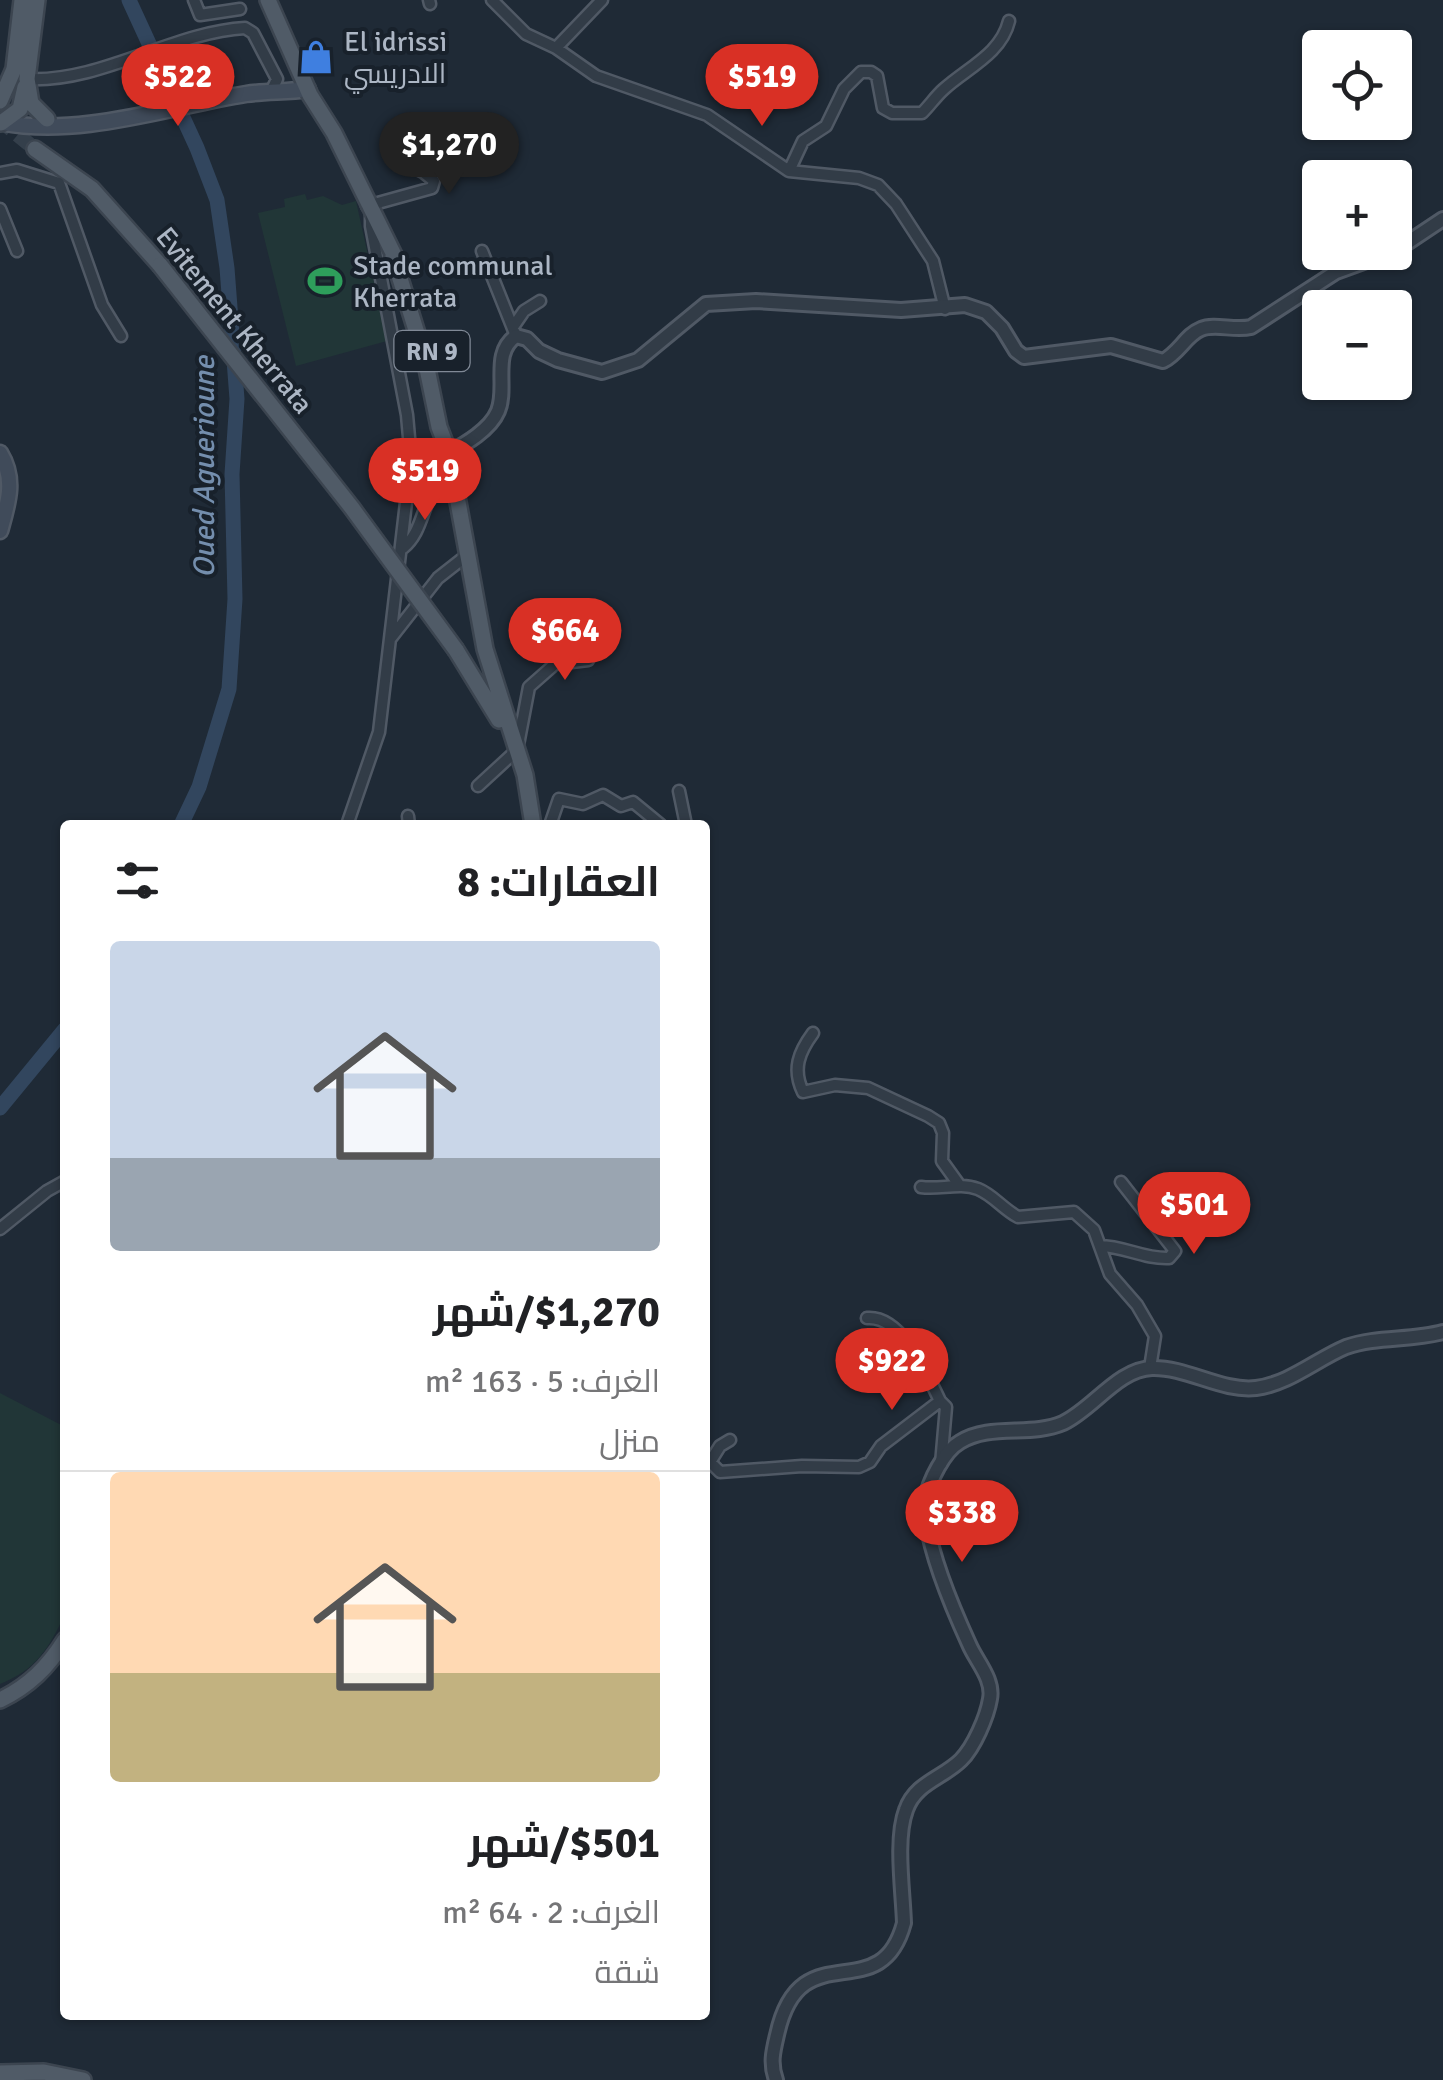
<!DOCTYPE html>
<html lang="ar">
<head>
<meta charset="utf-8">
<style>
  body { margin:0; font-family:Signika,Cairo,sans-serif; background:#f6f6f6; color:#202124; direction:rtl; height:100vh; display:flex; flex-direction:column; font-size:38px; white-space:nowrap }
  * { box-sizing:border-box; margin:0 }
  p { font-size:32px; color:#757577 }
  .icon { flex:none; width:55px; height:55px; fill:none; stroke:currentColor; stroke-width:2; stroke-linecap:round; stroke-linejoin:round }
  .map { position:relative; flex:1; overflow:hidden; direction:ltr }
  .panel { position:absolute; left:60px; top:820px; width:650px; height:1200px; display:flex; flex-direction:column; background:#fff; border-radius:10px; box-shadow:0 2px 8px #0004; direction:rtl }
  .panel>* { flex:none }
  .fabs { position:absolute; left:1302px; top:30px; display:grid; gap:20px }
  .fabs a { display:grid; place-items:center; width:110px; height:110px; border-radius:10px; background:#fff; box-shadow:0 2px 8px #0004; font-size:50px }
  .price { position:absolute; translate:-50% -85px; padding:0 22px; border-radius:35px; background:#d93025; color:#fff; font-size:32px; line-height:65px; filter:drop-shadow(0 2px 5px #0008) }
  .price::after { content:''; position:absolute; left:50%; top:60px; width:30px; height:22px; margin-left:-15px; background:inherit; clip-path:polygon(0 0,100% 0,50% 100%) }
  .price.selected { background:#222; color:#fff }
  ul { padding:0; list-style:none }
  li { display:grid; align-content:center; gap:20px; height:530px; padding:0 50px }
  li+li { border-top:2px solid #e0e0e0 }
  li span { display:grid; place-items:center; height:310px; border-radius:10px; color:#555 }
  li>.icon { margin-inline-start:auto }
  span .icon { width:180px; height:180px; fill:#fffc; stroke-width:1 }
  li b { font-size:42px }
  h2 { display:flex; justify-content:space-between; align-items:center; height:120px; padding:0 50px; font-size:42px }
  .map>svg:first-child { display:block }
  .green { fill:#213637 }
  .lines { fill:none; stroke-linecap:round; stroke-linejoin:round }
  .river { stroke:#32465e; stroke-width:15 }
  .primary-tunnel { stroke:#343f4b; stroke-width:15; stroke-dasharray:15 8; stroke-linecap:butt }
  .minor-casing { stroke:#505965; stroke-width:15 }
  .tertiary-casing { stroke:#505965; stroke-width:18 }
  .secondary-casing { stroke:#505965; stroke-width:19 }
  .primary-casing { stroke:#3c4550; stroke-width:20 }
  .minor { stroke:#323c47; stroke-width:10 }
  .tertiary { stroke:#323c47; stroke-width:12 }
  .secondary { stroke:#404b5a; stroke-width:14 }
  .primary { stroke:#505b67; stroke-width:15 }
  .primary-bridge-casing { stroke:#3c4550; stroke-width:20; stroke-linecap:butt }
  .primary-bridge { stroke:#505b67; stroke-width:15 }
  .labels { text-anchor:middle; stroke-width:8; stroke-linejoin:round; paint-order:stroke }
  .shield { fill:#18212b; stroke:#808996; stroke-width:2.5 }
  .shield-label { font-size:25px; font-weight:bold; fill:#acb6c4 }
  .poi-label { font-size:28px; fill:#acb6c4; stroke:#18212b; text-anchor:start }
  .street-label { font-size:28px; fill:#acb6c4; stroke:#18212b }
  .water-label { font-size:30px; font-style:italic; fill:#748ead; stroke:#18212b }
</style>
</head>
<body>
<div class="map">
<svg width="1443" height="2080" viewBox="0 0 1443 2080">
  <rect width="100%" height="100%" fill="#1f2a36"/>
  <path class="green" d="M305,194L307,200L323,196L342,205L356,201L387,341L296,366L258,213L285,207L284,199Z
    M0,1393L65,1427V1614C49,1648 36,1670 0,1684Z"/>
  <g class="lines">
    <path class="river" d="M129,0L197,148L217,200L227,268L237,399L232,474L235,599L229,689L199,787L181,825
      M0,1108L65,1029"/>
    <path class="primary-tunnel" d="M0,120L35,149"/>
    <g class="minor-casing">
      <path id="minor" d="M194,0L200,15L240,9
        M429,0L430,4
        M492,0L526,34L556,48L596,76L707,115L789,171L859,178L878,185L896,204L933,261L945,309
        M556,48L602,0
        M27,79C101,83 173,32 245,28L253,33L277,79L272,90
        M789,171L803,141L826,126L844,89L861,72H871L877,76L883,108L892,113H922C930,105 936,96 944,89C967,68 1001,54 1009,21
        M0,173L17,170L59,183L102,305L121,336
        M367,206L432,188L434,181L423,172L397,159
        M0,209L17,251
        M482,251L516,336
        M513,327L524,311L540,301
        M403,548C428,528 420,488 453,474
        M391,638L438,578L466,556
        M478,786L517,750L529,687L555,664L588,660L595,632
        M679,791L686,825
        M408,816L409,825
        M347,825L379,732L411,460L407,415L371,226V212
        M550,825L559,799L583,804L603,795L621,806L633,802L661,825
        M813,1033C799,1052 792,1069 803,1092L835,1085L868,1088L928,1116L939,1123L943,1133L942,1161L960,1186
        M921,1187C940,1190 959,1182 978,1189C993,1195 1003,1209 1018,1217L1074,1212L1094,1230L1110,1274L1137,1305L1155,1336L1150,1368
        M0,1229L47,1191L65,1181
        M1100,1246C1124,1246 1143,1259 1169,1258L1175,1251L1121,1182
        M867,1318C902,1315 927,1374 940,1401
        M730,1440L720,1446L710,1462L720,1472L802,1466L859,1467L870,1462L881,1446L940,1401L946,1407L941,1464"/>
    </g>
    <g class="tertiary-casing">
      <path id="tertiary" d="M1395,251L1443,219
        M449,453C465,444 490,430 498,411C508,387 491,353 516,336L527,339L539,351L558,360L602,372L638,360L706,304L756,301L901,310L965,305L986,312L1002,328L1016,351L1024,357L1111,346L1163,361C1179,353 1186,335 1201,329C1215,323 1234,331 1251,327L1336,272L1391,252
        M776,2080C770,2063 773,2052 777,2035C800,1929 880,2012 904,1923C903,1891 895,1839 906,1810C915,1783 943,1778 961,1760C974,1747 987,1717 990,1699C994,1679 976,1661 969,1644C953,1609 922,1537 926,1499C929,1481 944,1451 960,1442C990,1423 1031,1437 1063,1423C1093,1409 1118,1369 1152,1368C1187,1367 1222,1392 1256,1388C1289,1384 1317,1359 1346,1347C1377,1336 1411,1341 1443,1332"/>
    </g>
    <g class="secondary-casing">
      <path id="secondary" d="M0,122C79,138 167,107 246,94C267,91 287,92 308,89
        M0,453C16,479 8,503 0,531"/>
    </g>
    <g class="primary-casing">
      <path id="primary" d="M37,0L27,79L31,103L47,119
        M268,0L310,95L334,133L398,263
        M0,101L14,69L22,0
        M1,123L20,109L25,87
        M35,149L92,189L160,265
        M393,256L425,359L439,427L449,453L485,649L525,775L533,825
        M456,650L499,720
        M0,1700C29,1686 48,1667 65,1640
        M0,2073L44,2072L83,2080"/>
    </g>
    <use href="#minor" class="minor"/>
    <use href="#tertiary" class="tertiary"/>
    <use href="#secondary" class="secondary"/>
    <use href="#primary" class="primary"/>
    <g class="primary-bridge-casing">
      <path id="primary-bridge" d="M160,265L352,508L456,650"/>
    </g>
    <use href="#primary-bridge" class="primary-bridge"/>
  </g>
  <defs>
    <g id="shop-bare" transform="scale(2.7)"><path d="M-5-2.5h2.3a2.7 3.5 0 0 1 5.4 0H5L5.5 6h-11ZM-1.5-2.5h3a1.5 2.3 0 0 0-3 0Z" fill="#3f7fe0" stroke="#18212b" stroke-width="2.5" paint-order="stroke"/></g>
    <g id="stadium-bare" transform="scale(2.7)"><path d="M0-5a6.5 5 0 1 0 0 10a6.5 5 0 1 0 0-10ZM-3.5-1.8h7v3.6h-7Z" fill="#2e9e5b" stroke="#18212b" stroke-width="2.5" paint-order="stroke"/></g>
  </defs>
  <g fill-rule="evenodd">
    <use href="#shop-bare" x="316" y="57"/>
    <use href="#stadium-bare" x="325" y="281"/>
  </g>
  <g class="labels">
    <rect class="shield" x="394.5" y="331" width="75" height="40" rx="8"/>
    <g class="shield-label">
      <text x="432" y="360">RN 9</text>
    </g>
    <g class="poi-label">
      <text x="344" y="51">El idrissi<tspan x="344" dy="32">الادريسي</tspan></text>
      <text x="353" y="275">Stade communal<tspan x="353" dy="32">Kherrata</tspan></text>
    </g>
    <g class="street-label">
      <text transform="translate(235 320) rotate(51)" y="10">Evitement Kherrata</text>
    </g>
    <g class="water-label">
      <text transform="translate(204 467) rotate(-90)" y="10">Oued Aguerioune</text>
    </g>
  </g>
</svg>
<div class="fabs">
<a><svg class="icon" aria-label="locate" viewBox="0 0 24 24"><circle cx="12" cy="12" r="6"/><path d="M12 2v4M12 18v4M2 12h4M18 12h4"/></svg></a>
<a>+</a>
<a>−</a>
</div>
<b class="price" style="left:178px;top:129px">$522</b>
<b class="price" style="left:762px;top:129px">$519</b>
<b class="price selected" style="left:449px;top:197px">$1,270</b>
<b class="price" style="left:425px;top:523px">$519</b>
<b class="price" style="left:565px;top:683px">$664</b>
<b class="price" style="left:1194px;top:1257px">$501</b>
<b class="price" style="left:892px;top:1413px">$922</b>
<b class="price" style="left:962px;top:1565px">$338</b>
<section class="panel">
<h2>العقارات: 8<svg class="icon" aria-label="filters" viewBox="0 0 24 24"><path d="M4 7h16M4 17h16"/><circle cx="9" cy="7" r="2"/><circle cx="15" cy="17" r="2"/></svg></h2>
<ul>
<li><span style="background:linear-gradient(#c9d6e8 70%,#9aa5b1 0)"><svg class="icon" aria-label="home" viewBox="0 0 24 24"><path d="M3 11l9-7 9 7M6 9v11h12V9"/></svg></span><div><b>$1,270/شهر</b><p>الغرف: 5 · 163 m²</p><p>منزل</p></div></li>
<li><span style="background:linear-gradient(#ffd9b3 65%,#c2b280 0)"><svg class="icon" aria-label="home" viewBox="0 0 24 24"><path d="M3 11l9-7 9 7M6 9v11h12V9"/></svg></span><div><b>$501/شهر</b><p>الغرف: 2 · 64 m²</p><p>شقة</p></div></li>
</ul>
</section>
</div>
</body>
</html>
